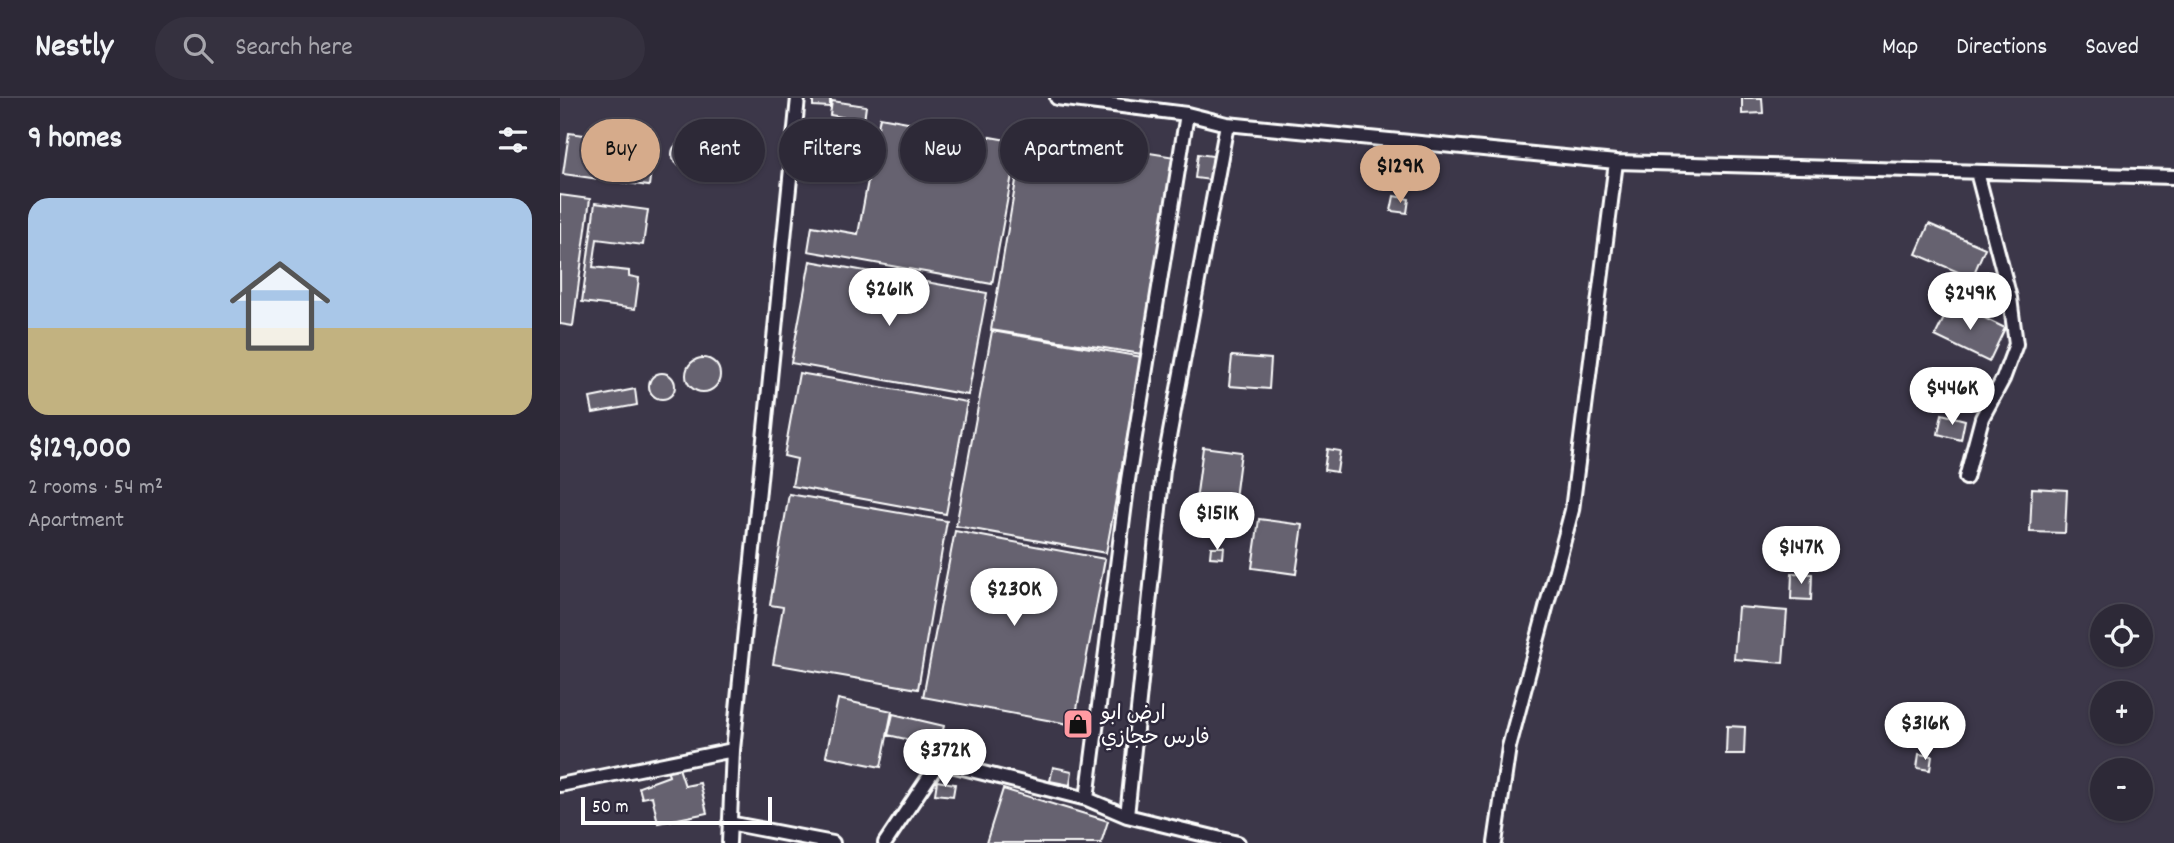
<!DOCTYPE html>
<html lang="en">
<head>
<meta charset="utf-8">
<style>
  body { margin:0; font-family:Dekko,"Playpen Sans Arabic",sans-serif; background:#35313f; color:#f1f3f6; height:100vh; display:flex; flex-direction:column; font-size:26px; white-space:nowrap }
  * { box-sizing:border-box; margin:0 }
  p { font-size:23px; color:#a7a6ad }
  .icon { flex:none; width:38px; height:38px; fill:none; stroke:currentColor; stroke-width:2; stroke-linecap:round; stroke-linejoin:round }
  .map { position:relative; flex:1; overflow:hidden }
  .sheet { display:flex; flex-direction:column; background:#2d2937; width:560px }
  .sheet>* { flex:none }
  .banner { position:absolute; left:21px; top:21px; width:665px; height:63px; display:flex; gap:14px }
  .fabs { position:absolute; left:1530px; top:506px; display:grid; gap:14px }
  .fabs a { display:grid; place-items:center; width:63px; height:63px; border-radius:50%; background:#2d2937; box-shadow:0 2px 5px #0004,0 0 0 2px #484552; font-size:35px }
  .scale { position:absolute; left:21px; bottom:18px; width:191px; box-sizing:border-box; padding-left:7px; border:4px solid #fff; border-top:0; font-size:19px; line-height:24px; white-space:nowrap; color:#fff; -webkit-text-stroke:5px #2f2a3d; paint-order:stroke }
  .price { position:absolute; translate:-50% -60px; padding:0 16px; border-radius:24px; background:#fff; color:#222; font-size:23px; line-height:46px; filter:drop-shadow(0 2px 4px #0008) }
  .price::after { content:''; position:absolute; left:50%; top:42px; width:21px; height:16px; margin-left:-10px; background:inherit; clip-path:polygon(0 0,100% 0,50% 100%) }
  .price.current { background:#d6ab8b; color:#111 }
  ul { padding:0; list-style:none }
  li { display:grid; align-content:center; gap:14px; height:371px; padding:0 28px }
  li+li { border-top:2px solid #484552 }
  li span { display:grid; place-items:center; height:217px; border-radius:21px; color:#555 }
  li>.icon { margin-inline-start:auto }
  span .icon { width:126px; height:126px; fill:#fffc; stroke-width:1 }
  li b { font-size:30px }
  h2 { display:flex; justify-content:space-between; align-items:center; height:84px; padding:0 28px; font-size:30px }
  .pill { padding:0 24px; border-radius:32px; background:#2d2937; box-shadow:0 2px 5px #0004,0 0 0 2px #484552; font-size:24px; line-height:63px }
  .pill.current { background:#d6ab8b; color:#111 }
  header { display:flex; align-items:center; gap:42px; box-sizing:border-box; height:98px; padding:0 35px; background:#2d2937; border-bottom:2px solid #484552 }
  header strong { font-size:33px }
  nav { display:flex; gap:38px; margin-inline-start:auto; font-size:24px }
  .search { width:490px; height:63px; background:#35313f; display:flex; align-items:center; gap:18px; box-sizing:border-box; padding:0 24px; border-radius:38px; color:#a7a6ad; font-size:26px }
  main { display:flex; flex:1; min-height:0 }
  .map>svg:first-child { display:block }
  .building { fill:#666270; stroke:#fff; stroke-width:2 }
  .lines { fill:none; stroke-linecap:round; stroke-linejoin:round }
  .service-casing { stroke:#fff; stroke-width:18 }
  .service { stroke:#2f2a3d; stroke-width:12 }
  .labels { text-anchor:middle; stroke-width:5; stroke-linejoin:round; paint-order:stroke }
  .poi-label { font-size:21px; fill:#fff; stroke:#2f2a3d; text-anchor:start }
</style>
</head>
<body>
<header>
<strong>Nestly</strong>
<div class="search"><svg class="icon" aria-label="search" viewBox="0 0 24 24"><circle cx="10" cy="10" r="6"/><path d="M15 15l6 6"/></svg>Search here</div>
<nav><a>Map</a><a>Directions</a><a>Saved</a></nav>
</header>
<main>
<section class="sheet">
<h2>9 homes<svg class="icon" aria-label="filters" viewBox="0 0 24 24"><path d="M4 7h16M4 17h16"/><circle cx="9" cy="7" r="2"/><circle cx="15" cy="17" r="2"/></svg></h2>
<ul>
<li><span style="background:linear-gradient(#a9c7e8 60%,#c2b280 0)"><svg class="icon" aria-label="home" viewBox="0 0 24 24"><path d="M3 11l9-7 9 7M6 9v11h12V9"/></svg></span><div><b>$129,000</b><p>2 rooms · 54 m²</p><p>Apartment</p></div></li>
</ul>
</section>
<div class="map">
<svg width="1614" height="745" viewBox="0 0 1614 745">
  <rect width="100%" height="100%" fill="#3c3749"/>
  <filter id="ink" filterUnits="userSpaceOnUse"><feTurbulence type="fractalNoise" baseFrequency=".0143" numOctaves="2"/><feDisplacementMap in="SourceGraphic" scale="14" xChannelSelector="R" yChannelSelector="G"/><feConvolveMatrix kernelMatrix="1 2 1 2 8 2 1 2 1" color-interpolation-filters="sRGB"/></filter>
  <g filter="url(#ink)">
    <path class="building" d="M253,0H270V9L253,8Z
      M1182,0H1202L1203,15L1182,16Z
      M272,3L306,8L304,23L270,17Z
      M320,19L458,44L432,186L248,153L252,128L298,136Z
      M9,35L94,46L89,88L3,76Z
      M464,35L615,59L582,256L431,232Z
      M148 56a14 14 0 1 1 28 0a14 14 0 1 1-28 0Z
      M112 56a12 12 0 1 1 24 0a12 12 0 1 1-24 0Z
      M638,56L653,58L650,82L635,80Z
      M0,97L30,101L13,228L0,226Z
      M834,98L849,101L847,115L831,113Z
      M35,105L88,112L83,147L37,141L33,169L69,173V178L79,180L75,211L22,204Z
      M1369,126L1425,150L1412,180L1356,156Z
      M250,163L427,195L408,297L231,265Z
      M1392,204L1445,230L1429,264L1375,238Z
      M432,233L582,259L546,455L396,428Z
      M672,258L711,261L709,291L669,288Z
      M126 277a17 17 0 1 1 34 0a17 17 0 1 1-34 0Z
      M239,275L407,304L386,416L232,388L237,361L224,358Z
      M89 288a13 13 0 1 1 26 0a13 13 0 1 1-26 0Z
      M75,291L77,307L33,315L30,300Z
      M1382,316L1405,322L1401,342L1378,336Z
      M643,349L681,354L674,408L636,403Z
      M767,351L780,353L777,374L764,372Z
      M1472,390L1507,392L1505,435L1470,434Z
      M229,396L387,423L358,591L213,566L223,509L210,507Z
      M699,421L743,427L736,476L692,470Z
      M395,433L545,461L514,627L363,599Z
      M651,449H664L663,460L650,459Z
      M1232,475L1252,476L1251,502L1231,501Z
      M1178,509L1227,513L1223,565L1174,561Z
      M278,601L332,613L321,669L266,658Z
      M333,616L384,628L379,647L366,644L363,657L347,653L350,642L328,637Z
      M1167,628L1185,629L1184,656H1166Z
      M1359,656L1372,658L1370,672L1357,670Z
      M118,667L125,688L140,685L147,715L98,725L92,698L82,700L79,689L109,678L107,670Z
      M493,669L512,673L510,687L490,683Z
      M377,683L395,686L393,698L375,696Z
      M443,691L548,723L541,745H426Z"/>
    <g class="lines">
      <g class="service-casing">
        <path id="service" d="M497,0L627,16L667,26L1056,64L1614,79
          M1406,380L1422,320L1443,281L1456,246L1450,200L1417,74
          M0,687L173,652
          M527,701L568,382L627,16
          M567,718L603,372L667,26
          M169,725L273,745
          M169,745L173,652L238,0
          M325,745L379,664L527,701L567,718L678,745
          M935,745L949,649L1012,412L1056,64"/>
      </g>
      <use href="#service" class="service"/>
    </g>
  </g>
  <defs>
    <g id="shop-square" transform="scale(1.575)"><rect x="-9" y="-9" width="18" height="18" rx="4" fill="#ff9aa2" stroke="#2f2a3d"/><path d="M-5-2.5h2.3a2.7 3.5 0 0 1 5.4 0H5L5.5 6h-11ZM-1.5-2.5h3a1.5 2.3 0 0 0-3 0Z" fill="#111"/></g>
  </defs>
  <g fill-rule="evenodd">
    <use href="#shop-square" x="518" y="626"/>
  </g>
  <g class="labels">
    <g class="poi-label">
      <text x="541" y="621">ارض ابو<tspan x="541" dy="24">فارس حجازي</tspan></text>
    </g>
  </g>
</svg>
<div class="fabs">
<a><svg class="icon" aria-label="locate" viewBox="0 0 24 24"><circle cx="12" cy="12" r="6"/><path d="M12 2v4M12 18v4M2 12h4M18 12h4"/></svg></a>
<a>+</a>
<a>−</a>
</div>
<div class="scale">50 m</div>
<b class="price current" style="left:840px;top:107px">$129K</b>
<b class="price" style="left:329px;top:230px">$261K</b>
<b class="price" style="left:1410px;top:234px">$249K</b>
<b class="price" style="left:1392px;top:329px">$446K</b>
<b class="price" style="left:657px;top:454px">$151K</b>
<b class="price" style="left:1241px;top:488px">$147K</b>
<b class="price" style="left:454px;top:530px">$230K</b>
<b class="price" style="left:1365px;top:664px">$316K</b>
<b class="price" style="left:385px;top:691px">$372K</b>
<div class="banner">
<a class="pill current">Buy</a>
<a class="pill">Rent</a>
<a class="pill">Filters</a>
<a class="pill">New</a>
<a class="pill">Apartment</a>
</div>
</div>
</main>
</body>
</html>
